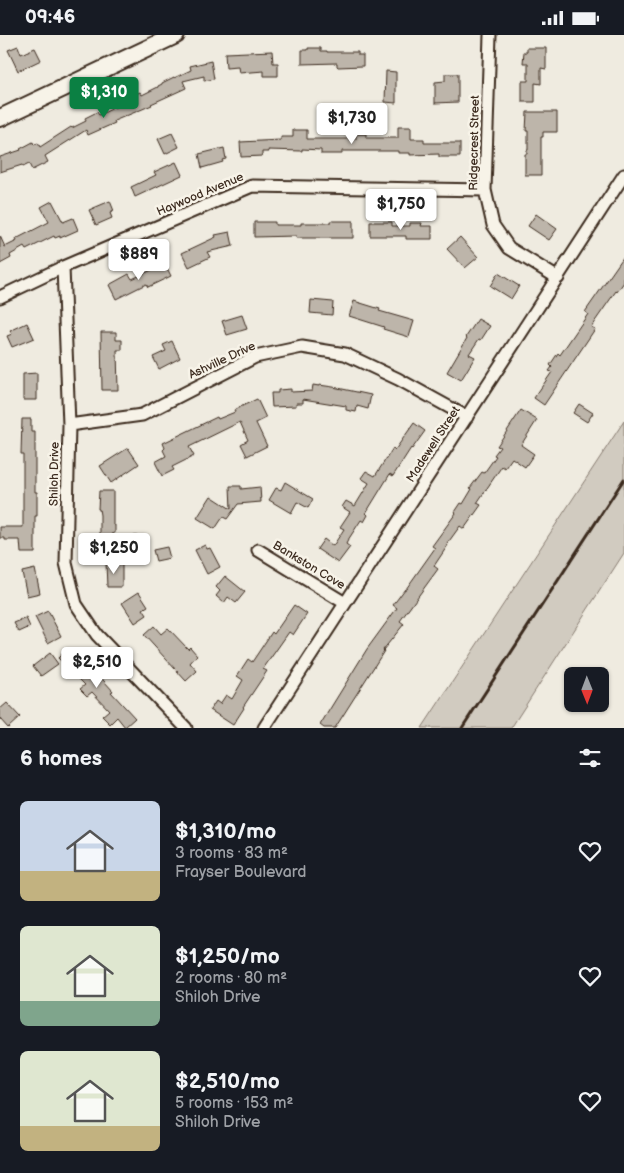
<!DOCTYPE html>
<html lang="en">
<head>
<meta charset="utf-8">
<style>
  body { margin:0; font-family:"Balsamiq Sans",sans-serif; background:#20242c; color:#f1f3f6; height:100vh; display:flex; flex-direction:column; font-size:19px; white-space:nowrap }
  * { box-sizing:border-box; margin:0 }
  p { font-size:16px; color:#9ea1a6 }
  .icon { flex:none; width:28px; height:28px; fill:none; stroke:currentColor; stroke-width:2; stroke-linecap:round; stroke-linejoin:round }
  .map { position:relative; height:693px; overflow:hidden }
  .side { display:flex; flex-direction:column; background:#171b24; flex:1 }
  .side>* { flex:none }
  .needle { width:32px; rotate:179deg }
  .controls { position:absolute; left:564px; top:632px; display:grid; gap:10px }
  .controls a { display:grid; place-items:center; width:45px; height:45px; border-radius:8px; background:#171b24; box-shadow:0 1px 4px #0004; font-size:25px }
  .price { position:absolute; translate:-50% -42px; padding:0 11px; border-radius:5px; background:#fff; color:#222; font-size:16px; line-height:32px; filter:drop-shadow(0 1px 2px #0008) }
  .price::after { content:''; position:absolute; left:50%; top:30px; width:15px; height:11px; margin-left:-8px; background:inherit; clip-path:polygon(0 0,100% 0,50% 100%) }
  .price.current { background:#0b8043; color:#fff }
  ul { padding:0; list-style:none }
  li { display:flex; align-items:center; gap:15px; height:125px; padding:0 20px }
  li span { display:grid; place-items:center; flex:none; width:140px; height:100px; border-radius:8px; color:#555 }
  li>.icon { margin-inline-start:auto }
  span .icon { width:60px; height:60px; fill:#fffc; stroke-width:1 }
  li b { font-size:21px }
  h2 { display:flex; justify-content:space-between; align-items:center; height:60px; padding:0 20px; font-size:21px }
  .status { display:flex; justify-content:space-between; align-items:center; height:35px; padding:0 25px; background:#171b24; direction:ltr }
  .status svg { height:14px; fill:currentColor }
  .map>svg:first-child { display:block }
  .green { fill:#d1cbc0; stroke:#867a6f }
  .building { fill:#bdb5aa; stroke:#3b2a1e }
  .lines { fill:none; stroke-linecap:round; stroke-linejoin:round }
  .minor-casing { stroke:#3b2a1e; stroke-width:15 }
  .secondary-casing { stroke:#3b2a1e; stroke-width:20 }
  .minor { stroke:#f7f3e8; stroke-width:11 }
  .secondary { stroke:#f7f3e8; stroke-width:16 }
  .rail { stroke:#3b2a1e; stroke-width:3 }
  .labels { text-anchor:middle; stroke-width:5; stroke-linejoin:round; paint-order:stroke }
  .street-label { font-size:12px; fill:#3b2a1e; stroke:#f7f3e8 }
</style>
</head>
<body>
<div class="status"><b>09:46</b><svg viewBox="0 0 49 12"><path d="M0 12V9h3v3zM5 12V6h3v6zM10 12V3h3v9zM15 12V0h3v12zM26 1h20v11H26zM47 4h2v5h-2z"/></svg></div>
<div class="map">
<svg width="624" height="693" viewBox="0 0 624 693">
  <rect width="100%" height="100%" fill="#efebe0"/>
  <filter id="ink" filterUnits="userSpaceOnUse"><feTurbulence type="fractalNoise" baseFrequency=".02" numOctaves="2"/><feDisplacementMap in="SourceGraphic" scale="10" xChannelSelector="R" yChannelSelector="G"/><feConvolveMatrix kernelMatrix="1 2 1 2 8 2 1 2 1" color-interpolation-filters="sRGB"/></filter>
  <g filter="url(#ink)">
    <path class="green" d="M624,386V518L511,693H422Z"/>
    <path class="building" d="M18,11L21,19L35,13L41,25L18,36L8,15Z
      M308,13H321V16H327V17H358V20H363V31L338,32L337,31V28L302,29V15H308Z
      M527,13H546V34L541,33V49L535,48V67H522V46H528V28H523L524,17H527Z
      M272,16L273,28H278V41H264V36L239,38L238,32L226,33L225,18Z
      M211,26L214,44L204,46V41L183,46L186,53L151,69L152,70L114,86L115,88L88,100L86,95L45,121L48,127L32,135L29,129L23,132L22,130L0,137V122L21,115L20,114L33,107L34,110L38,108L40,112L71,92L72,93L86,86L85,83L97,77L99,80L122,69L120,66L140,57L142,60L158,52V51L162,49V48L174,42V43L191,35L190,31Z
      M386,36L396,37V68L385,67Z
      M445,39H458V67L435,68V47L445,46Z
      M527,77H557V97H543V102H541V140H525V119H527V115H528V96H526Z
      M398,92H411V104H424V108H460V122H439V119L410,120V118H398V116H342V119H321V115L302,114V116L268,115L269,117H262V121L241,122L240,107L281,105V102H293V95H307V104H356V99H366V103H398Z
      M172,98L179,112L165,119L158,104Z
      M224,113L226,124L222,125L223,127L202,133L199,119Z
      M176,127L182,140L135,162L131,152L156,140L154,137Z
      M52,166L63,187L73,183L78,195L60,203V201L55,203L54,201L26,215L24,212L10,220L11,223L0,229V201L5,212L17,206L16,204L49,187L41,172Z
      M110,166L114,176L110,178L112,183L96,190L89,175Z
      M536,179L557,194L549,205L528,191Z
      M330,186H353V203H296V201L254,202V187H275V190H301V188H330Z
      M370,187H392V191H410V188H422L421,191H432V204H406V201H370Z
      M230,197L233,211L207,217L210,222L189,232L182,218L216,202L215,200Z
      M460,202L478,222L465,233L447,214Z
      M624,221V247L617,257L616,256L591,292L595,294L544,370L534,363L552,337L549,336L552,332L550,330L558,318L560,320L588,279L585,277Z
      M165,229L171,241L148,252L146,249L116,264L109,250L129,239L132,244Z
      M498,238L519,251L511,264L490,251Z
      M311,265L333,267L332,280L310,278Z
      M354,266L380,274L379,276L414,286L409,302L383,294L384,292L349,281Z
      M242,280L247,294L227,300L222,286Z
      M478,284L490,291L481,305L479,304L469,319L475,322L461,345L447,337L467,303L466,302Z
      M27,288L34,303L12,312L7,301L12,299L10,296Z
      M101,297H116V305H122V315H117L118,355H102Z
      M172,306L180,323L159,334L153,322L166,316L163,310Z
      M37,338V365H23V339Z
      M313,350L319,351V350L333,352L371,360L368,374L357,371L356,377L346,375V371L303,364V368H296V371L272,372L271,358H278V355L291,354V357L312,356Z
      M257,364L266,383L256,388L267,411L247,421L241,409L248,405L240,387L189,412L194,421L172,432L174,435L162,441L155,427L166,421L163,415L165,413L163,408L217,382L218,384L235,377L234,375Z
      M579,369L593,378L587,387L573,378Z
      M521,375L537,385L521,410L534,419L525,432L512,423L505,433L502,431L477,468L481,470L464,494L460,491L447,509L448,510L434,531L438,534L400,586L404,589L383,615L384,616L335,693H324L320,690L367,614L397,573L393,570L405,554H406L435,513L432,511L456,478L455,477L461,468L463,469L472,454L470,453L482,437L484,438L496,421L494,420L500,412L497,411Z
      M22,384H31V397H35V457H37V481H35V518H21L20,505H5V503H0V492H23V419H21Z
      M414,388L425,396L412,414L411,413L393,441L390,439L366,478L368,480L364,487L361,485L348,505L346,509L350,512L338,528L317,514L324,504L333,511L344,494L340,492L350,477L342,472L346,466L355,471L369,448L361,443L366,436L375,441L393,413L395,415Z
      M128,413L139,429L111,448L100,431Z
      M285,447L313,464L308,473L297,467L291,478L269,465L276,453L281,455Z
      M230,451H241V454L260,452L261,467L238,469L227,484L223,482L215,494L197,483L211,461L231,474Z
      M99,456H113V490H115V498H113V516H100V480L99,474H98Z
      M134,501H146V516H134Z
      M205,510L207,514L210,513L220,532L207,539L195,515Z
      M167,512L170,523L156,526L153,515Z
      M106,528H122V552H107Z
      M35,534L40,558L27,561L22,537Z
      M225,541L245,557L236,568L228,562L224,568L216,561L220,556L216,552Z
      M139,557L148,571L143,574L147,580L135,588L122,568Z
      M294,570L307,579L293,600L289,597L263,634L267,636L243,672L244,673L233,690L210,675L216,666L220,669L226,660L232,664L243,645L237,641L248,624L252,627L272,597L274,599Z
      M48,576L61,601L48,608L35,582Z
      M26,583L30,592L19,597L14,588Z
      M154,591L161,599L168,593L188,614L190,612L197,620L190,628L197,636L186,646L144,600Z
      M68,613L93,638L95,636L113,656L111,657L135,683L125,692L117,682L110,689L102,681L109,675L92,657L87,661L80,654L85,650L58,623Z
      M50,618L58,629L41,641L33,631Z
      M7,668L20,682L8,693L0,684V674Z"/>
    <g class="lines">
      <g class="minor-casing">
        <path id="minor" d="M490,0L485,155L493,190L509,213L558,243
          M63,232L69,390L66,528L76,569L97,600L186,693
          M0,262L63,232L252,151L485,155
          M69,390L142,380L255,322L302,312L345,319L398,344L467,382
          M258,515L345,568
          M264,693L624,140"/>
      </g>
      <g class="secondary-casing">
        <path id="secondary" d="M0,83L176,0"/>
      </g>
      <use href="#minor" class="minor"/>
      <use href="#secondary" class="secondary"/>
      <path class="rail" d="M462,693L624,444"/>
    </g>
  </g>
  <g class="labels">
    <g class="street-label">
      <text transform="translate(474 108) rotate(-89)" y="4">Ridgecrest Street</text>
      <text transform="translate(200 159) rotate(-23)" y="4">Haywood Avenue</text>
      <text transform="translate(222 325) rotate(-25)" y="4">Ashville Drive</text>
      <text transform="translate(433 409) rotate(-57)" y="4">Madewell Street</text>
      <text transform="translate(54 439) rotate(-89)" y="4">Shiloh Drive</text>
      <text transform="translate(309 530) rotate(31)" y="4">Bankston Cove</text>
    </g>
  </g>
</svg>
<div class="controls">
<a><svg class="needle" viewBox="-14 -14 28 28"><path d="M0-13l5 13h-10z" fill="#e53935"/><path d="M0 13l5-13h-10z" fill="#9ea1a6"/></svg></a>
</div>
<b class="price current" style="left:104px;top:84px">$1,310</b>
<b class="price" style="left:352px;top:110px">$1,730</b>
<b class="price" style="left:401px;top:196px">$1,750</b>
<b class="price" style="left:139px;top:246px">$889</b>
<b class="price" style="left:114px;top:540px">$1,250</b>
<b class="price" style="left:97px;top:654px">$2,510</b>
</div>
<section class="side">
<h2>6 homes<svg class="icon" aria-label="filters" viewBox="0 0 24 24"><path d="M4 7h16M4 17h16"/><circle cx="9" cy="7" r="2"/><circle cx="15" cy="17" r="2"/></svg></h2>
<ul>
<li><span style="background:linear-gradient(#c9d6e8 70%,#c2b280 0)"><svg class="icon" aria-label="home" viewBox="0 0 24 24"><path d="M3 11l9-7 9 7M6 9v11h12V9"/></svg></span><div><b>$1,310/mo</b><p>3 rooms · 83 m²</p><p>Frayser Boulevard</p></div><svg class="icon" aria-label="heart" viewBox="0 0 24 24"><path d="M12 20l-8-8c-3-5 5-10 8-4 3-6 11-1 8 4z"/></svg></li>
<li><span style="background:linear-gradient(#dfe7d0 75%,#7fa58c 0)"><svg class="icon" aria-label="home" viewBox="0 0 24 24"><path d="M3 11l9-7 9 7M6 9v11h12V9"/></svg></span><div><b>$1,250/mo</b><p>2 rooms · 80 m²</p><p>Shiloh Drive</p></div><svg class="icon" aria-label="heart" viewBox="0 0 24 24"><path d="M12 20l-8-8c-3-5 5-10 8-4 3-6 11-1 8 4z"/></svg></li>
<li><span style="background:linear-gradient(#dfe7d0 75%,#c2b280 0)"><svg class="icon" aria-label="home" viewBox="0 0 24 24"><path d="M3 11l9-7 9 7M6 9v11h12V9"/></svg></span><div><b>$2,510/mo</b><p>5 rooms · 153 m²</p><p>Shiloh Drive</p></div><svg class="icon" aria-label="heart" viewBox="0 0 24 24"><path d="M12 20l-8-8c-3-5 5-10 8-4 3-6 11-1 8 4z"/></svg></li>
</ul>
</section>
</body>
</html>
